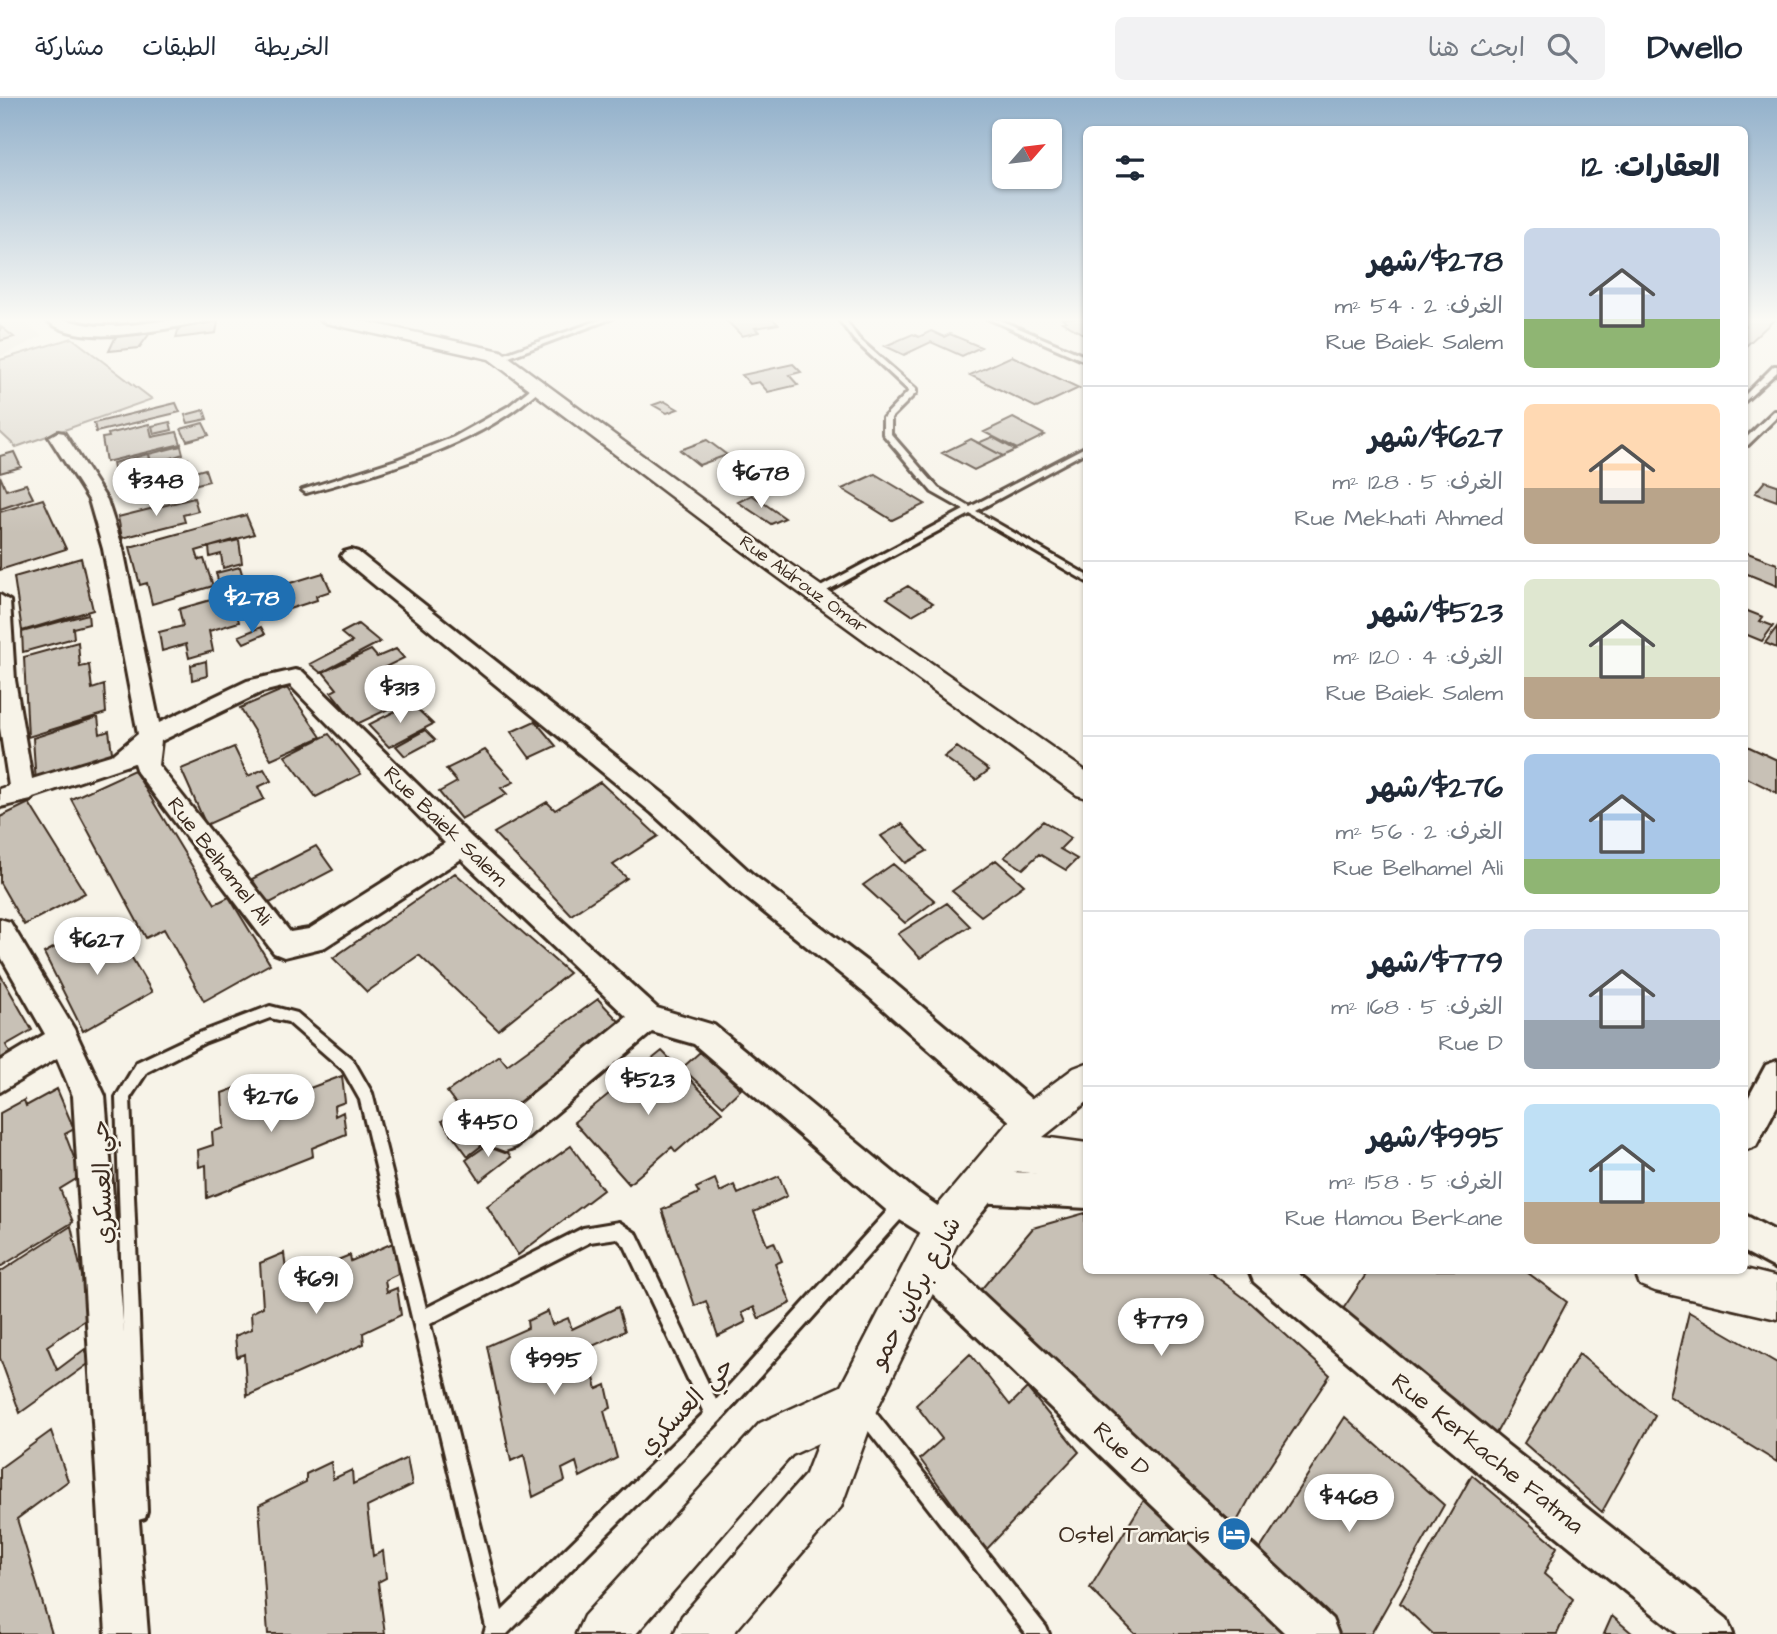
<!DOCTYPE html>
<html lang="ar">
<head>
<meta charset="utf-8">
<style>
  body { margin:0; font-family:"Architects Daughter","Playpen Sans Arabic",sans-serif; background:#f2f2f3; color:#1f2937; direction:rtl; height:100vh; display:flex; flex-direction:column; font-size:26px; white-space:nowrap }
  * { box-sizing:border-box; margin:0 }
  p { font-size:23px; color:#747a83 }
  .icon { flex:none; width:38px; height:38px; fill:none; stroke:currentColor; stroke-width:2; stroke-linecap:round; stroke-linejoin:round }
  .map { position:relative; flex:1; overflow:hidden; direction:ltr }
  .side { position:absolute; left:1083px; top:28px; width:665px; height:1148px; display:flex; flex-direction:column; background:#fff; border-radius:10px; box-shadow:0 2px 5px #0004; direction:rtl }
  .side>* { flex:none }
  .needle { width:46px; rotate:62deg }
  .buttons { position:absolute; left:992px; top:21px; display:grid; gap:14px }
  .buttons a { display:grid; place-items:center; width:70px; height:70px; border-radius:10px; background:#fff; box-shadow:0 2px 5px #0004; font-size:35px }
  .price { position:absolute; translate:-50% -60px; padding:0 16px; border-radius:24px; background:#fff; color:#222; font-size:23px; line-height:46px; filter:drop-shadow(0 2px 4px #0008) }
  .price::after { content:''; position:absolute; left:50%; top:42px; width:21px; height:16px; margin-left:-10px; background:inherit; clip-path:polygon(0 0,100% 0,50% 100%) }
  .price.current { background:#1f6fb2; color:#fff }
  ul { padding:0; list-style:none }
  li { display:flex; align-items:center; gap:21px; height:175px; padding:0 28px }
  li+li { border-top:2px solid #e0e1e3 }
  li span { display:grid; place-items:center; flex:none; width:196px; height:140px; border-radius:10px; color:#555 }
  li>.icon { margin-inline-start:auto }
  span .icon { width:84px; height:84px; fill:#fffc; stroke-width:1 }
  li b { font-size:30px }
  h2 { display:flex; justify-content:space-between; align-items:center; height:84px; padding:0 28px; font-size:30px }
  header { display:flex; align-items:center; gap:42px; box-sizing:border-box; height:98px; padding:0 35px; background:#fff; border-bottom:2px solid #e0e1e3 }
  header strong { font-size:33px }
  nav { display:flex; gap:38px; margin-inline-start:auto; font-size:24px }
  .search { width:490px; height:63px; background:#f2f2f3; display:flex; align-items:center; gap:18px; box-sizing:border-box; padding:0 24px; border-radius:10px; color:#747a83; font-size:26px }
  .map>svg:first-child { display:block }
  .built { fill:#e9e4d9 }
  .green { fill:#dbd6cb; stroke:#8b8074; stroke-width:2 }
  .building { fill:#c8c1b6; stroke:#3b2a1e; stroke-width:2 }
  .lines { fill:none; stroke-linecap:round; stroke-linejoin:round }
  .service-casing { stroke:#3b2a1e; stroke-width:6 }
  .minor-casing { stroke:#3b2a1e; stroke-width:6 }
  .tertiary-casing { stroke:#3b2a1e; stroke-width:5 }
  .service { fill:#f7f3e8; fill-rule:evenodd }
  .minor { fill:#f7f3e8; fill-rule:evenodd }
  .tertiary { fill:#f7f3e8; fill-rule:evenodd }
  .labels { text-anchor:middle; stroke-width:5; stroke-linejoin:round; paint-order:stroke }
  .far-street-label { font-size:18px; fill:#3b2a1e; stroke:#f7f3e8 }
  .street-label { font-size:21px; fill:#3b2a1e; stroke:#f7f3e8 }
  .near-street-label { font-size:24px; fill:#3b2a1e; stroke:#f7f3e8 }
  .near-poi-label { font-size:24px; fill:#3b2a1e; stroke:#f7f3e8; text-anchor:end }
</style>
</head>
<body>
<header>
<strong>Dwello</strong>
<div class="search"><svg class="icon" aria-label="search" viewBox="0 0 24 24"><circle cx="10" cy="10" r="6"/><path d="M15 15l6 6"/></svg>ابحث هنا</div>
<nav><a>الخريطة</a><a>الطبقات</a><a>مشاركة</a></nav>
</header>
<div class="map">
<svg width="1777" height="1536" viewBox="0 0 1777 1536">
  <rect width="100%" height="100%" fill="#f7f3e8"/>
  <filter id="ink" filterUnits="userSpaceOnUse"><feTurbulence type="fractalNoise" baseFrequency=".0143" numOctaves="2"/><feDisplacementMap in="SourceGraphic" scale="14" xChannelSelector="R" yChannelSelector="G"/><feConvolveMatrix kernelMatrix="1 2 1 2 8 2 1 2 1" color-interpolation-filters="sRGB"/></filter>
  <g filter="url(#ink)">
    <path class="built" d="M0,220H19L42,238L0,259Z"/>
    <path class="green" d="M72,240L152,301L16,349L0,334V262Z"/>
    <path class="building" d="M772,220L778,226L755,230L759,234L742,238L725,221Z
      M1062,220H1087V238L1062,224L1066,223Z
      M1745,220H1776L1745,249Z
      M218,224L216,235L176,240L179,229Z
      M0,228L14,239L0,243Z
      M931,233L944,239L950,236L981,249L962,258L931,244L904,257L885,248L913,236L919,239Z
      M136,234L135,237L150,235L139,250L109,253L117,236Z
      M1012,258L1079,290L1037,310L970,277Z
      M793,266L801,274L789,277L798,287L768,294L759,284L750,286L742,277Z
      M664,303L678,311L667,315L653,307Z
      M176,305L180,314L151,321L96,334L94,325Z
      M204,312L207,321L188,325L185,317Z
      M1013,320L1045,337L1017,351L984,334Z
      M170,324L172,332L154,336L152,328Z
      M203,325L209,337L187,343L181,331Z
      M149,326L152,339L177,334L181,346L106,364L102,340L109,339L108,336Z
      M992,339L1016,352L1003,358L978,345Z
      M971,341L1003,358L974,372L942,355Z
      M707,342L727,357L699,367L680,352Z
      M181,348L183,356L152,367L149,356Z
      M14,354L21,369L0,375V358Z
      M148,356L150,370L188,361L191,373L118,395L113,365Z
      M205,371L209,383L178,391L180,396L131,406L128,393Z
      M875,376L925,406L892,422L842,391Z
      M0,378L6,392L26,386L33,400L0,411Z
      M1765,383L1777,387V403L1755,395Z
      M752,397L785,420L771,426L738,404Z
      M194,400L198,413L183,417L185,424L122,440L118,419Z
      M43,401L66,451L0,472V414Z
      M246,417L254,436L196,453L199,462L204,461L213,488L152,506L147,485L140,487L130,449Z
      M239,442L242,465L223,470L221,456L210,459L209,449Z
      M1745,454L1777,466V488L1745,475Z
      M81,460L93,512L22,533L14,479Z
      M240,469L243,479L219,486L216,475Z
      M323,475L331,493L316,498L317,502L286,512L277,489Z
      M908,488L933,505L912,517L887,500Z
      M221,499L222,507L234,504L239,524L209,533L213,553L189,560L186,546L162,553L159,534L183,528L179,511Z
      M1745,512L1763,519L1760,523L1773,528L1762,543L1745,536Z
      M88,516L89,526L73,530L74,540L23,554L22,534Z
      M358,526L380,544L321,575L310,566L352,544L341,535Z
      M261,529L265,536L244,545L239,538Z
      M1777,529V550L1765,545Z
      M78,544L80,569L89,567L92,591L104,587L106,615L28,639L24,559Z
      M396,551L404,560L381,571L397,589L415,580L426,593L357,626L331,594L337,591L323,574L371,552L377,559Z
      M206,563L207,578L192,582L191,567Z
      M287,590L321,639L271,661L240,610Z
      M411,605L433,626L389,649L368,627Z
      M98,619L100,636L109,633L113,661L36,686L33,640Z
      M535,623L556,648L530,660L511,634Z
      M425,632L435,642L405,658L396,648Z
      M329,636L361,676L316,699L285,658Z
      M1745,647L1777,662V695L1745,679Z
      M234,649L248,678L264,671L271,683L258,689L264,701L206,727L181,671Z
      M957,649L989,672L976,682L944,659Z
      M485,652L514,684L501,690L507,696L461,721L439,694L457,684L446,671Z
      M134,672L215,806L229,799L270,866L204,903L164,831L146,840L71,701Z
      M600,684L658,738L613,767L627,780L571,817L494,735L547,704L555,712Z
      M29,705L85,795L24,827L0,785V719Z
      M1043,723L1071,740L1060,751L1077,761L1066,772L1039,756L1023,771L1004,759Z
      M902,726L927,753L905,765L881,738Z
      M316,748L333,772L268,806L252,781Z
      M996,762L1024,787L981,818L952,793Z
      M893,766L935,803L905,825L863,787Z
      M455,775L569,875L498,932L419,857L367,894L333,860Z
      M947,805L970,828L920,860L898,836Z
      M115,831L152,894L83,933L44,855L82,834L88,845Z
      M0,876L32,932L6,947L13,961L0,968Z
      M598,901L630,935L468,1058L442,1023L459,1010L447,994L499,957L507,967Z
      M662,953L722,1014L676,1054L672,1049L629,1086L574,1024Z
      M700,954L741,991L723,1008L682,970Z
      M342,978L345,1004L334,1008L335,1018L343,1014L346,1036L312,1050L313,1058L207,1100L206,1067L199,1069L198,1052L213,1047L212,1034L224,1030L222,995L244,987L246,1015L283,1001V995L302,988V993Z
      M57,991L74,1031L65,1036L81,1078L60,1091L73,1124L0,1169V1015L24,1002L26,1008Z
      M497,1040L511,1059L480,1083L466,1062Z
      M571,1048L603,1092L518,1157L487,1108Z
      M779,1078L787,1098L754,1114L767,1147L774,1144L782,1163L775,1166L791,1205L759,1221L754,1209L742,1215L746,1224L718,1238L706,1203L695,1208L662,1112L699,1095L696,1090L715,1081L720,1094L734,1087L738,1096Z
      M1085,1115L1087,1172H1207L1251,1205L1330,1277L1256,1389L1235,1427L973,1201L1033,1130Z
      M71,1128L91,1218L47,1248L57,1272L85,1251L91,1264L20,1315L0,1260V1174Z
      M393,1145L398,1176L385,1182L387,1194L397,1190L401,1217L363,1235L364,1246L247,1298L244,1256L237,1259L235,1238L252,1231L251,1215L263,1209L260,1165L284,1155L288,1191L329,1173L328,1166L350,1157L351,1163Z
      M1369,1172H1524L1567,1204L1493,1341L1341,1214Z
      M618,1209L625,1233L586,1251L597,1291L606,1287L611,1310L604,1313L617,1360L580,1379L576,1364L562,1371L565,1383L533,1399L524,1357L511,1363L487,1248L528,1230L527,1223L548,1213L552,1227L568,1220L572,1231Z
      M1689,1214L1777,1265V1364L1669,1298Z
      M970,1256L1010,1307L1027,1290L1079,1354L986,1452L920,1361L942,1341L916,1307Z
      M1579,1256L1655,1318L1602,1414L1524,1345Z
      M1345,1319L1444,1407L1371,1536H1324L1255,1459Z
      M51,1333L68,1383L17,1421L52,1536H0V1370Z
      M407,1360L412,1387L367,1409L373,1458L383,1453L386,1480L378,1484L385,1536H268L259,1407L306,1384V1376L331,1364L333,1381L352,1372L353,1386Z
      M1472,1377L1557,1449L1544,1476L1573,1501L1557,1536H1433L1400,1505Z
      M1144,1402L1287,1536H1135L1090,1490Z
      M1612,1518L1633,1536H1604Z"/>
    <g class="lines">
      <g class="service-casing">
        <path id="service" d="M605,220H613L501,262L494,260Z
          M838,220H844L858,240L916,291V295L891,320V336L938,390L970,409L1087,348V353L976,413L1087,477V484L970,416L819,497H813V493L964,412L932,394L883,336V320L909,293L854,242Z
          M987,220H995L1087,259V264Z
          M1774,268H1777V274L1745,303V297Z
          M535,287L542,289C482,347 385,373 306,395L302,392L396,362L454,339L509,308Z
          M1774,313H1777V319L1748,347H1745V341Z
          M270,908L297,915L353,962L372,995L426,1210L583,1130L619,1124L637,1136L716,1302L898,1101L904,1098L910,1101L912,1106L910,1111L720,1323L507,1536H484L486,1529L360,1002L343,972L288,924L270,920L204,945L147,974L130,1000L147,1413L145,1420L138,1422L131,1420L129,1413L116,999L137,964L194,937ZM617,1140L625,1148L704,1315L502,1513L430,1226L590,1144Z
          M862,1302L868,1305L1046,1529L1049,1536H1026L856,1317L853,1311L856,1305Z"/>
      </g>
      <g class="minor-casing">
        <path id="minor" d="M45,220C65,219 82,228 103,228C139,229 175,218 211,220L204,224C164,230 76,253 45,220Z
          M320,220H335L328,224Z
          M58,334L64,335L107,402L123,451L159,625L247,583L295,572L303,574L472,740L657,910L714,927L916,1093L955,1120L960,1132L955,1144L943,1149L892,1117L694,946L652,934L516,1049L505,1053L494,1049L489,1038L494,1027L627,919L461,761L325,849L284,859L274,855L137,674L134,665L33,699L31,702L0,709V691L9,688L0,630V497L10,503L15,582L32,681L114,656L138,636L103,451L89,402L49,339ZM290,587L445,745L309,831L290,834L158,667L161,643L262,594Z
          M351,452L358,454L670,701L752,776L887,879L1044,1012L1049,1023L1044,1034L1033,1038L1022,1034L867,897L734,790L652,715L344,462L341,458L344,454Z
          M0,821L10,824L74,931L105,998L148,1536H106L73,998L57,960L0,994V963L45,936L0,857Z
          M1777,963V1008L1756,1048L1745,1052V1006L1766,967Z
          M976,1072L1087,1078V1110L976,1104L964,1099L959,1088L964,1077Z
          M1745,1117L1777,1134V1171L1745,1154Z
          M927,1150L939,1155L1332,1521L1338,1536H1286L915,1179L910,1167L915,1155Z
          M1249,1172H1294L1506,1346L1727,1521L1733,1536H1678L1478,1374L1254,1184Z"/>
      </g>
      <g class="tertiary-casing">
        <path id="tertiary" d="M317,220H348L501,253L784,462L1087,674V700L1077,697L768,472L489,261L326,225Z
          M1087,965V1004L1043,1039L1087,1045V1083L1015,1073L957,1146L876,1313L841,1409L733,1536H674L682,1518L806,1376L818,1345L792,1357L636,1536H576L584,1518L760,1325L841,1288L929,1118L1020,1010L1074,970Z
          M1745,1171L1777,1179V1221L1655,1193L1640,1187L1634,1172Z"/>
      </g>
      <use href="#service" class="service"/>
      <use href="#minor" class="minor"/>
      <use href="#tertiary" class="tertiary"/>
    </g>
  </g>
  <linearGradient id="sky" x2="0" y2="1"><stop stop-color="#93b1cb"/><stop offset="0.51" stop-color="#fbfaf5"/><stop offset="1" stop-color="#fbfaf5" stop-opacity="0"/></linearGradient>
  <rect width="1777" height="435" fill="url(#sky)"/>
  <defs>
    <g id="hotel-disc" transform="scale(1.75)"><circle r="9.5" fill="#1f6fb2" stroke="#f7f3e8"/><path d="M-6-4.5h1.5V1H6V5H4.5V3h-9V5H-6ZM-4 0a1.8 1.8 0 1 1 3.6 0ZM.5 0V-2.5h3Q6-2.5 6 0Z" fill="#fff"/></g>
  </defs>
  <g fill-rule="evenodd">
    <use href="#hotel-disc" x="1234" y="1436"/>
  </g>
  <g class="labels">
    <g class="far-street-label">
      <text transform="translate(804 486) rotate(36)" y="6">Rue Aldrouz Omar</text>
    </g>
    <g class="street-label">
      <text transform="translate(446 728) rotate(44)" y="7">Rue Baiek Salem</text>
      <text transform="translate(220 763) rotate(52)" y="7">Rue Belhamel Ali</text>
    </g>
    <g class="near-street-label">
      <text transform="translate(102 1084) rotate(-92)" y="8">حي العسكري</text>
      <text transform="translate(915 1194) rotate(-62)" y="8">شارع بركاين حمو</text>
      <text transform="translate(686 1308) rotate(-46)" y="8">حي العسكري</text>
      <text transform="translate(1122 1351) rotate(43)" y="8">Rue D</text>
      <text transform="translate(1488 1355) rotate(39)" y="8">Rue Kerkache Fatma</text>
    </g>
    <g class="near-poi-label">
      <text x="1210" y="1444">Ostel Tamaris</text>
    </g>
  </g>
</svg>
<div class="buttons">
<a><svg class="needle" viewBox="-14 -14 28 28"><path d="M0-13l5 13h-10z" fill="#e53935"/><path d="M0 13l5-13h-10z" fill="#747a83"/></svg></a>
</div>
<b class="price" style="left:761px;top:412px">$678</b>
<b class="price" style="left:156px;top:420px">$348</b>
<b class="price current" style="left:252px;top:537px">$278</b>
<b class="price" style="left:400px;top:627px">$313</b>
<b class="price" style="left:97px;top:879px">$627</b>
<b class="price" style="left:648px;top:1019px">$523</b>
<b class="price" style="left:271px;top:1036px">$276</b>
<b class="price" style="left:488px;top:1061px">$450</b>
<b class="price" style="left:316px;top:1218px">$691</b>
<b class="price" style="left:1161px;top:1260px">$779</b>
<b class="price" style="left:554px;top:1299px">$995</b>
<b class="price" style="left:1349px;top:1436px">$468</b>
<section class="side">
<h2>العقارات: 12<svg class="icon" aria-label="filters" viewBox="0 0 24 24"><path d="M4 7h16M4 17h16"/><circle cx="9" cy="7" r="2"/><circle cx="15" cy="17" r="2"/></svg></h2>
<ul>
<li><span style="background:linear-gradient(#c9d6e8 65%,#8fb573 0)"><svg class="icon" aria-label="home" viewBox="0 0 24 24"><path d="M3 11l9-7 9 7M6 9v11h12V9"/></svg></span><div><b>$278/شهر</b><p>الغرف: 2 · 54 m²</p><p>Rue Baiek Salem</p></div></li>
<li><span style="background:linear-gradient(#ffd9b3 60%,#b9a48a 0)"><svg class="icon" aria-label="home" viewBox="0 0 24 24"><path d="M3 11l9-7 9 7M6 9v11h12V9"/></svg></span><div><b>$627/شهر</b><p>الغرف: 5 · 128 m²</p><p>Rue Mekhati Ahmed</p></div></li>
<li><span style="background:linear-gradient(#dfe7d0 70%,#b9a48a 0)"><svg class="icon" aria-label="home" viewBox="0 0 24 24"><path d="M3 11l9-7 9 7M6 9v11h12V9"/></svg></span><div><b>$523/شهر</b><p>الغرف: 4 · 120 m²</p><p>Rue Baiek Salem</p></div></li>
<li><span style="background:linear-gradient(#a9c7e8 75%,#8fb573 0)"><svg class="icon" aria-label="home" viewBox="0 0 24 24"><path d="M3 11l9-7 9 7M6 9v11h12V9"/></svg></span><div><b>$276/شهر</b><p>الغرف: 2 · 56 m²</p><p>Rue Belhamel Ali</p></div></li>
<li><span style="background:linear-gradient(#c9d6e8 65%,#9aa5b1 0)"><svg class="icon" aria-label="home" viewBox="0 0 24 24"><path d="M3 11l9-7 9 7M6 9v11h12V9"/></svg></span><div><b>$779/شهر</b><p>الغرف: 5 · 168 m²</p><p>Rue D</p></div></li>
<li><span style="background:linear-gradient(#bfe0f5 70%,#b9a48a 0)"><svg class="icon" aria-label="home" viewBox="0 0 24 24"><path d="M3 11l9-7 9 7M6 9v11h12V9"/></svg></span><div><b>$995/شهر</b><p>الغرف: 5 · 158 m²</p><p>Rue Hamou Berkane</p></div></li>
</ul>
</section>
</div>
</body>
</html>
